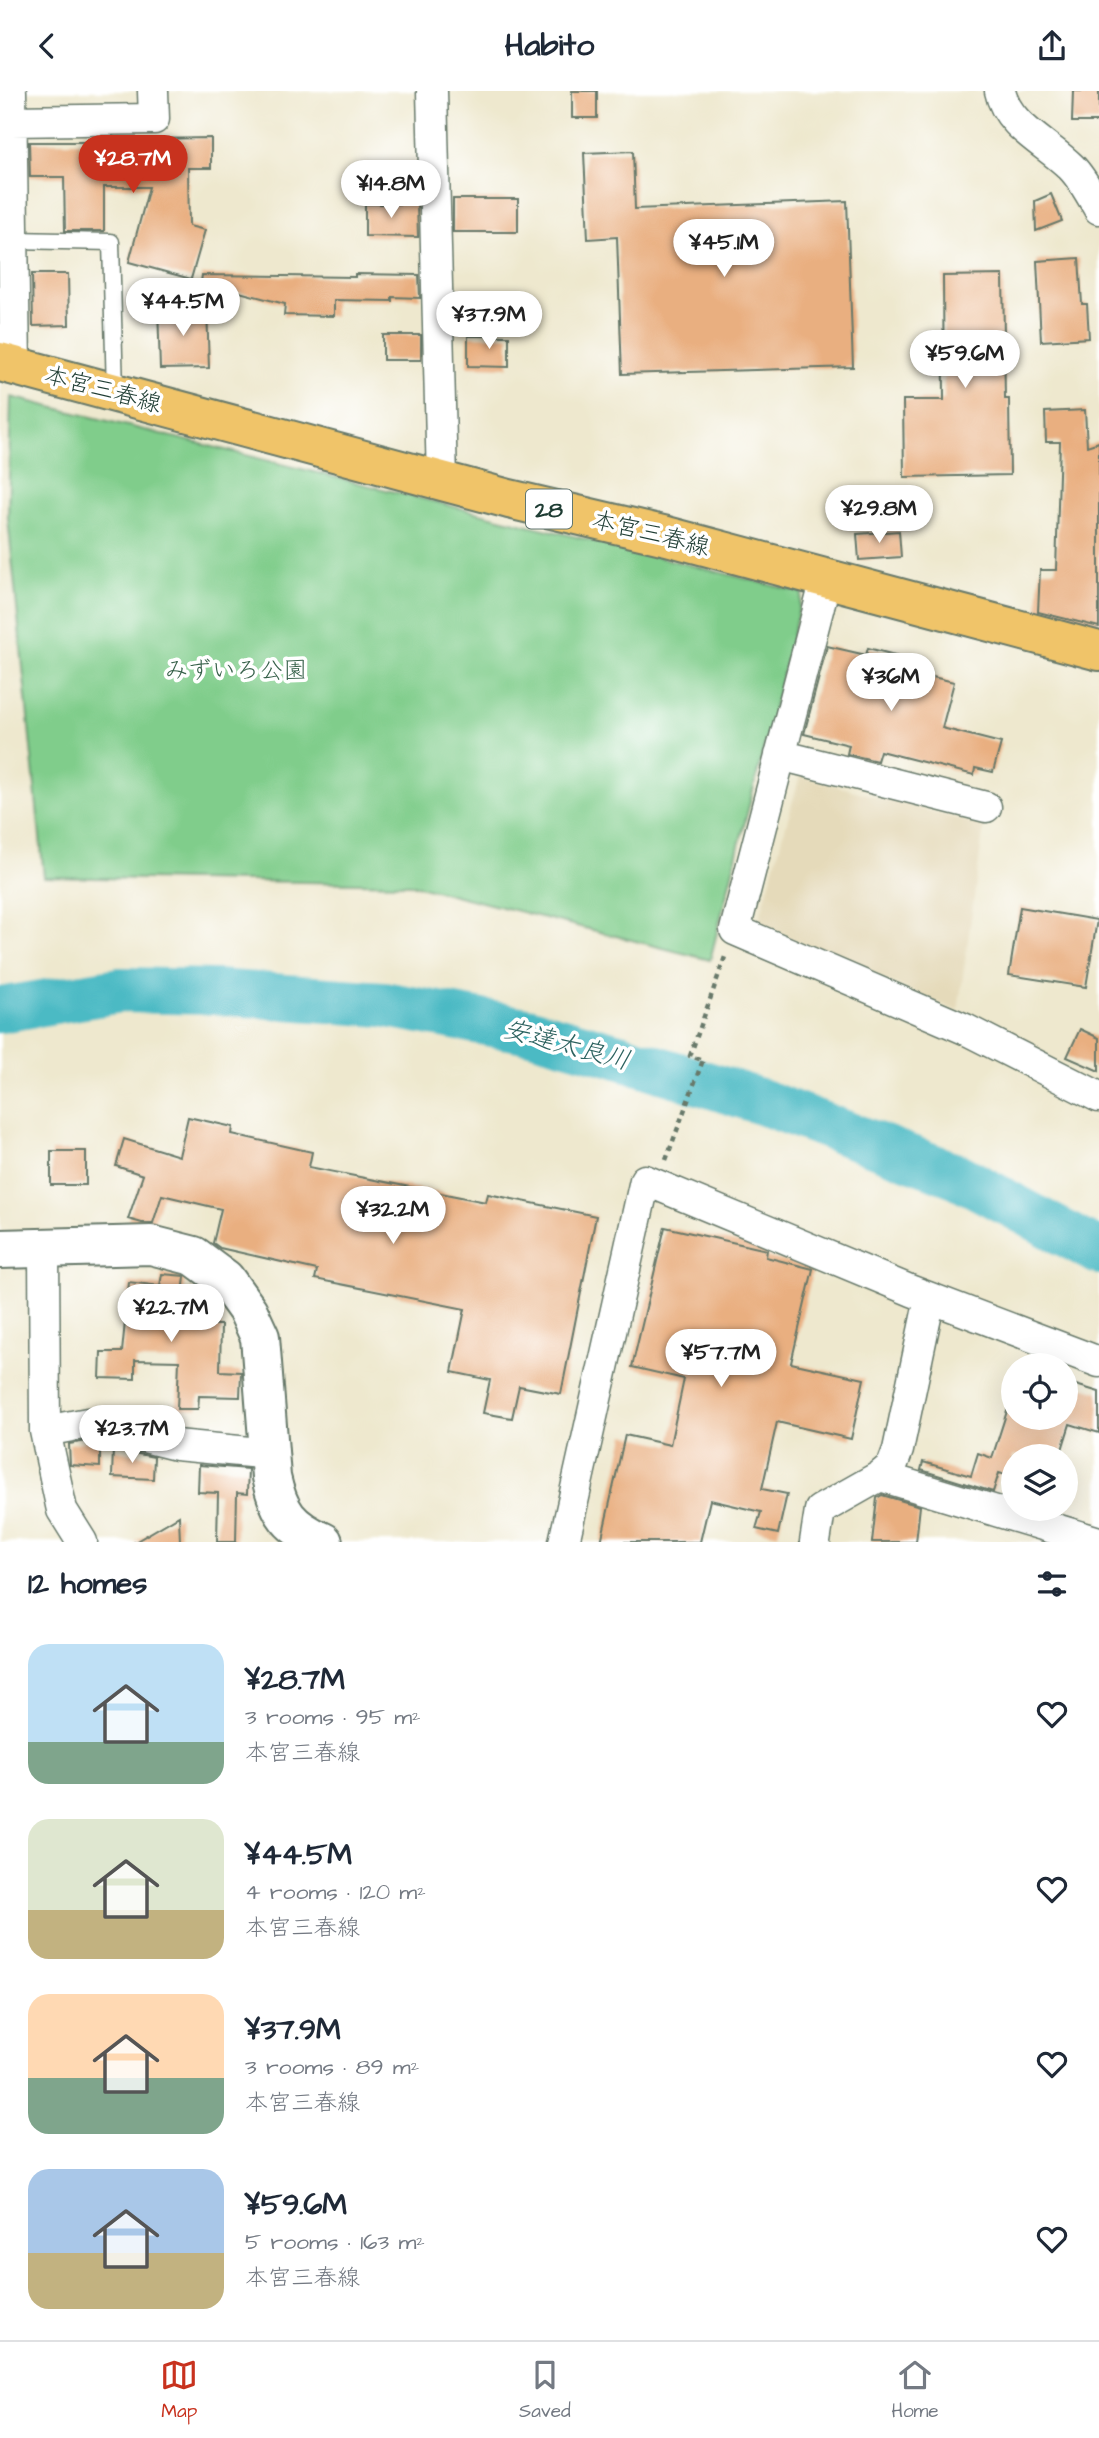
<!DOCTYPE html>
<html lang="en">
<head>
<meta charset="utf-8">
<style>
  body { margin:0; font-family:"Architects Daughter","Klee One",sans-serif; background:#f6f6f7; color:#1f2937; height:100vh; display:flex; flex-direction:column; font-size:26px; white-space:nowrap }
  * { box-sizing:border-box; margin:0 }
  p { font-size:23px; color:#747a83 }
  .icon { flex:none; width:38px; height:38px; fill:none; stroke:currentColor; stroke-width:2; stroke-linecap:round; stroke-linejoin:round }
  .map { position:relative; height:1451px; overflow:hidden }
  .sheet { display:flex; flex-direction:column; background:#fff; flex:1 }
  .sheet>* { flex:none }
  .fabs { position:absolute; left:1001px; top:1262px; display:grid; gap:14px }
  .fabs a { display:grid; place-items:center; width:77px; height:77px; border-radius:50%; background:#fff; box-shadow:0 7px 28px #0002; font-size:35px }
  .price { position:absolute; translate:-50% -60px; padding:0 16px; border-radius:24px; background:#fff; color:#222; font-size:23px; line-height:46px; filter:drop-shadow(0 2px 4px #0008) }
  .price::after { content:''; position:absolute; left:50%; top:42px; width:21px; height:16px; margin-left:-10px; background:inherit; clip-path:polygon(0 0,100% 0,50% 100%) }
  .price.on { background:#c8321e; color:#fff }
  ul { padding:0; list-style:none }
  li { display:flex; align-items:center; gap:21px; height:175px; padding:0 28px }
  li span { display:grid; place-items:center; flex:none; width:196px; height:140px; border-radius:21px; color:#555 }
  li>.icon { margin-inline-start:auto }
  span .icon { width:84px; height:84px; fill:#fffc; stroke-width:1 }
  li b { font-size:30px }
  h2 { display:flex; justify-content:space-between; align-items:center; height:84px; padding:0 28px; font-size:30px }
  header { display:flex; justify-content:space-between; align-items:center; height:91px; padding:0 28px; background:#fff; font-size:32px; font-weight:800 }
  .menu { display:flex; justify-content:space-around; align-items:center; height:98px; border-top:2px solid #e0e1e3; background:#fff; font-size:19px; color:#747a83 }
  .menu a { display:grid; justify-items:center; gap:4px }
  .menu .on { color:#c8321e }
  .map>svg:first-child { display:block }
  .built { fill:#e5daba }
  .green { fill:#80cd8b; stroke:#508560; stroke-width:2 }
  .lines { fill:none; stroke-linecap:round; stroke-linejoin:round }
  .river { stroke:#4cbac4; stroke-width:46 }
  .building { fill:#e9af80 }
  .service-casing { stroke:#67796a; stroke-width:19 }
  .minor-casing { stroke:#67796a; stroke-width:33 }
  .tertiary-casing { stroke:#67796a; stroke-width:42 }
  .primary-casing { stroke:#67796a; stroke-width:42 }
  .path { stroke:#67796a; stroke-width:4.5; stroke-dasharray:5 5; stroke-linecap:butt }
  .service { stroke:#fff; stroke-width:16 }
  .minor { stroke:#fff; stroke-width:30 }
  .tertiary { stroke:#fff; stroke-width:38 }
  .primary { stroke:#f0c469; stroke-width:38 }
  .labels { text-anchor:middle; stroke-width:7; stroke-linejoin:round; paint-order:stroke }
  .shield { fill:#fff; stroke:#627771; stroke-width:2 }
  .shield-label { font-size:23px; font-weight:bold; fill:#1f3d34 }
  .street-label { font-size:24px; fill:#1f3d34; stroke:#fff }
  .park-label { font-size:24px; fill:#37614a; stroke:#fff }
  .water-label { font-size:26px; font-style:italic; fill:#2c625f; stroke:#fff }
</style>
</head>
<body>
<header><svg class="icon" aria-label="back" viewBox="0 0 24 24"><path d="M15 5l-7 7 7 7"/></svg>Habito<svg class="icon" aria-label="share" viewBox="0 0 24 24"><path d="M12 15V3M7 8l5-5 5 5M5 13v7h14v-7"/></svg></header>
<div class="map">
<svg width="1099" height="1451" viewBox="0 0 1099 1451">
  <rect width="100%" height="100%" fill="#fff"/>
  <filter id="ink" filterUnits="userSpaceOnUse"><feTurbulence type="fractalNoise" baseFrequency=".0143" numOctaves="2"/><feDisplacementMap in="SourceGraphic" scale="14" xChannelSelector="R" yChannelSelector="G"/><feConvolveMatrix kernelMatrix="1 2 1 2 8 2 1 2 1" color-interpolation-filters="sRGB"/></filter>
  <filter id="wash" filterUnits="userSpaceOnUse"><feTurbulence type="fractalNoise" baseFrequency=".00686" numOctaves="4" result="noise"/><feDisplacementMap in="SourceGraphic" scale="28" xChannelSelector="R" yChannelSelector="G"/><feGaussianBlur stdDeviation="1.57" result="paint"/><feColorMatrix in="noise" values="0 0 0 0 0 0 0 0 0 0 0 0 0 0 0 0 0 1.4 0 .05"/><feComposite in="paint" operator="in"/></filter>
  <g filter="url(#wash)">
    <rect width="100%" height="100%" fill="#eee8ce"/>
    <path class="built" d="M800,685L984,735L958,920L758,833Z"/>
    <path class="green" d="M11,306L803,502L710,869L411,793L44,786L8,427Z"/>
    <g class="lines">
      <path class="river" d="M0,919L120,899L215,901L383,913L531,940L619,965L765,1012L958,1085L1099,1161"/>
    </g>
    <g id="blocks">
      <path class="building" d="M572,0H597V27H572Z
        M1073,0H1099V31H1072Z
        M211,47V77H188L189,135L205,139L191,188L129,171L149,96H104V140H65L64,86H30L29,51H100V73H147V48Z
        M633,60L635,118L847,110L853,276L622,283L617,146L588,148L584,62Z
        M1051,103L1062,130L1036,140L1035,110Z
        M453,108H518V141H453Z
        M365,113H417L418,146L365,145Z
        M1079,167L1082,213H1087L1089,247L1041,250L1037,170Z
        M32,183H68L69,234L33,235Z
        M355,183L419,184L420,207L392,206V210L334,209V225L284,224L285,213L201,191L202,184L355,186Z
        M1003,184L1005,308H1009L1010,384L904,386L903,309H944L943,185Z
        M158,216H207L209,277L160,278Z
        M383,244H421V269H383Z
        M468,245H509V276L468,275Z
        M1085,319L1087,355L1099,351V536L1038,521L1040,479H1056L1060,351H1046L1045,321Z
        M899,440L901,466L859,469L857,443Z
        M827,555L866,564L868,557L910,568L907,580L954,591L942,637L1001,652L993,681L975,677L974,684L880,660L877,670L847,663L849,654L804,643Z
        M1020,816L1097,829L1086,896L1009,884Z
        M1080,938L1099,947V980L1067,966Z
        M188,1026L233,1036L232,1043L312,1061L309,1076L486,1111L488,1103L596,1125L561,1303L519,1295L512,1327L483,1322L490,1289L452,1281L465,1218L315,1188L317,1179L220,1157L213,1152L221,1118L162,1104L153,1132H142L128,1128L143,1084L116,1075L124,1048L179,1065Z
        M51,1060H86V1094H51Z
        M665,1136L767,1159L766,1166L813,1178L791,1272L864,1288L851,1348L777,1331L762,1398L787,1403L778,1443L756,1438L761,1421L710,1409L700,1451H601L625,1344L670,1354L684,1288L632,1276Z
        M162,1183L185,1185L180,1233L221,1234L220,1280L241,1281L240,1306L199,1305L198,1318H177L179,1270L135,1269V1288L100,1287L101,1261H122L129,1191L160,1195Z
        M1066,1291L1099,1301V1342L1070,1333L1060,1365H1013V1386L999,1382L993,1401L921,1379L923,1371L971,1385L978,1362L992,1367L1009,1314L1013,1315V1326H1066Z
        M87,1350L100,1353V1376L70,1374L69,1353Z
        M113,1358L154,1366L153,1388L112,1386Z
        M199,1374L248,1378L247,1403L237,1402L236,1451H217L218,1402L198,1401Z
        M882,1404L920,1415L916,1451H872L877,1407Z
        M179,1425L180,1451H135Z"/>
    </g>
  </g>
  <g filter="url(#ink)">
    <use href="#blocks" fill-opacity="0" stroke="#67796a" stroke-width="2"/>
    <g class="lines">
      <g class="service-casing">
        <path id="service" d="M13,149L111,151L115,301"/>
      </g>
      <g class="minor-casing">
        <path id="minor" d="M11,0L15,275
          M432,0L442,390
          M1000,0C1007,35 1047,52 1071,76C1082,87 1091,104 1099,118
          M11,30L154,28L153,0
          M826,488L735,839L965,938L1099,1006
          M780,664L986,716
          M44,1157L45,1340L62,1419L82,1451
          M45,1340L88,1332L176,1354L270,1363
          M880,1385L1099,1451
          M564,1451L645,1089L912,1200L1099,1271
          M815,1451L820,1419L880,1385L892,1375L898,1359L930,1207"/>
      </g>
      <g class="tertiary-casing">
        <path id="tertiary" d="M0,1158L151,1154L194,1165L225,1188L248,1220L260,1246L271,1386C279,1422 289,1436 323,1451"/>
      </g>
      <g class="primary-casing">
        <path id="primary" d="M0,271L509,408L667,445L1099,560"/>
      </g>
      <path class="path" d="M666,1069L703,969L690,965L726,863"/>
      <use href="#service" class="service"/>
      <use href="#minor" class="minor"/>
      <use href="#tertiary" class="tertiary"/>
      <use href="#primary" class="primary"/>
    </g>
  </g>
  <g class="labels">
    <rect class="shield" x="526" y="398.5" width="46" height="39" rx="5"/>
    <g class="shield-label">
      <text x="549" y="426">28</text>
    </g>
    <g class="street-label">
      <text transform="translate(103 298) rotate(15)" y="8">本宮三春線</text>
      <text transform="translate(651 442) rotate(14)" y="8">本宮三春線</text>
    </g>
    <g class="park-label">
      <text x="236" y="587">みずいろ公園</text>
    </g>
    <g class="water-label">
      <text transform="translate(567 953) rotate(15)" y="9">安達太良川</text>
    </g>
  </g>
</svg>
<div class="fabs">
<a><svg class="icon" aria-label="locate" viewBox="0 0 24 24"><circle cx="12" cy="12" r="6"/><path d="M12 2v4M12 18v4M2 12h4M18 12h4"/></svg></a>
<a><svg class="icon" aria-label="layers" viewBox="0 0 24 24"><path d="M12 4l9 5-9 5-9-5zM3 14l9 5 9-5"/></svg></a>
</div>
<b class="price on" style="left:133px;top:104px">¥28.7M</b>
<b class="price" style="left:391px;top:129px">¥14.8M</b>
<b class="price" style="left:724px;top:188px">¥45.1M</b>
<b class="price" style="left:183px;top:247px">¥44.5M</b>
<b class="price" style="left:489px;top:260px">¥37.9M</b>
<b class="price" style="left:965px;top:299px">¥59.6M</b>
<b class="price" style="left:879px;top:454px">¥29.8M</b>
<b class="price" style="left:891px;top:622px">¥36M</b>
<b class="price" style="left:393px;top:1155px">¥32.2M</b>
<b class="price" style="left:171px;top:1253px">¥22.7M</b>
<b class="price" style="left:721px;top:1298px">¥57.7M</b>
<b class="price" style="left:132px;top:1374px">¥23.7M</b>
</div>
<section class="sheet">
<h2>12 homes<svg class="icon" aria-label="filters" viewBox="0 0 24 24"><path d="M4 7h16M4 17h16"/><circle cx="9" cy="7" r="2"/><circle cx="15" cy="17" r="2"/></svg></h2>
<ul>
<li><span style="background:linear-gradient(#bfe0f5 70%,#7fa58c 0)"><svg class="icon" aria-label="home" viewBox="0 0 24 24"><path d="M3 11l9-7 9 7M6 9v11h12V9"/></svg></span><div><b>¥28.7M</b><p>3 rooms · 95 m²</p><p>本宮三春線</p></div><svg class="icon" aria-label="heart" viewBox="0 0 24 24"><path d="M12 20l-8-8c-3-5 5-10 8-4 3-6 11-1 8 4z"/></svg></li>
<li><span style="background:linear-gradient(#dfe7d0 65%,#c2b280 0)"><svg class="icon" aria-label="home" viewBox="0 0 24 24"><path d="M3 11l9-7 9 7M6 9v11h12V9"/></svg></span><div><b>¥44.5M</b><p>4 rooms · 120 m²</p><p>本宮三春線</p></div><svg class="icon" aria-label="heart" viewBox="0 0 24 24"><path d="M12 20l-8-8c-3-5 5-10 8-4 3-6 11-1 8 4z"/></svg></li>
<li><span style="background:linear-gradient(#ffd9b3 60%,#7fa58c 0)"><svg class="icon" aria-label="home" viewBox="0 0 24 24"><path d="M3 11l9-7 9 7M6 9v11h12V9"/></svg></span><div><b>¥37.9M</b><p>3 rooms · 89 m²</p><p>本宮三春線</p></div><svg class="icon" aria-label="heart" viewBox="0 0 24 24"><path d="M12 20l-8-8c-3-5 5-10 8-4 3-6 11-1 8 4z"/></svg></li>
<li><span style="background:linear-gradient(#a9c7e8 60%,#c2b280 0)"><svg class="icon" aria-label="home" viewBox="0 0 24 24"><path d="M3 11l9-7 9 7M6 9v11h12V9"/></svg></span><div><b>¥59.6M</b><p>5 rooms · 163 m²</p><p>本宮三春線</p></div><svg class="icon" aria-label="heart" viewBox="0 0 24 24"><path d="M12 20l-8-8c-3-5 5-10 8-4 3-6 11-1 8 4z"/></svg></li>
</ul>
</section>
<nav class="menu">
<a class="on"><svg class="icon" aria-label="map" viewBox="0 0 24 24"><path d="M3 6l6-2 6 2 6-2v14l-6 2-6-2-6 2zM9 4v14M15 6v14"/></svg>Map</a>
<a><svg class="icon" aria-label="saved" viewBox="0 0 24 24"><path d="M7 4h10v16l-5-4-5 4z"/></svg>Saved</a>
<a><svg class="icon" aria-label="home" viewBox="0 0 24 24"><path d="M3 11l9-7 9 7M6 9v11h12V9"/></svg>Home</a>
</nav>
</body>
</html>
